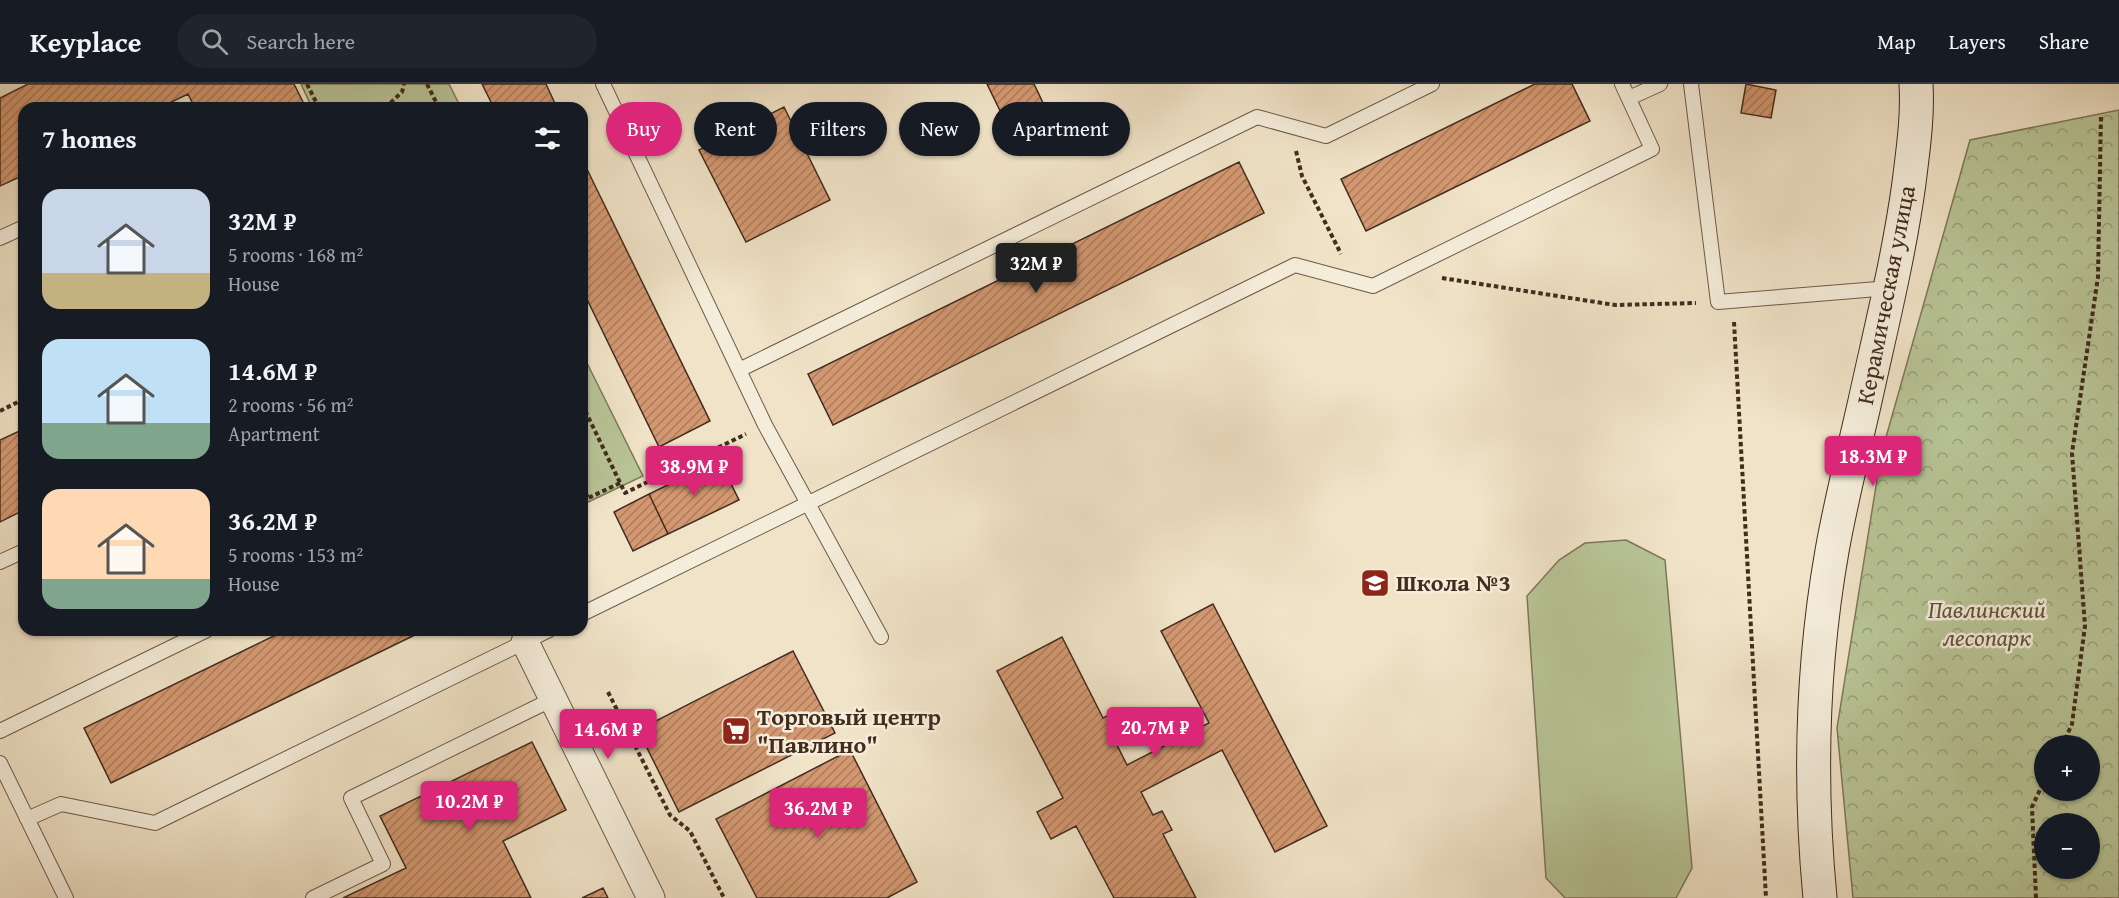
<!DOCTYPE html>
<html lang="en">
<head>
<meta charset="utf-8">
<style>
  body { margin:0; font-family:"Gentium Book Plus",serif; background:#20242c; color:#f1f3f6; height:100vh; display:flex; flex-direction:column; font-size:22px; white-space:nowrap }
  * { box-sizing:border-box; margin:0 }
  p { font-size:20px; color:#9ea1a6 }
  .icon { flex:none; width:33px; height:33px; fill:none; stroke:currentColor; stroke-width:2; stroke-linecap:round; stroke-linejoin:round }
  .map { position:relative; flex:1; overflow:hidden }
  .side { position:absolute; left:18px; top:18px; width:570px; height:534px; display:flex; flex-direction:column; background:#171b24; border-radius:18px; box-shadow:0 2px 4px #0004 }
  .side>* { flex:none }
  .top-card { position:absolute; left:606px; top:18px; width:570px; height:54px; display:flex; gap:12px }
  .controls { position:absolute; left:2034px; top:651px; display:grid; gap:12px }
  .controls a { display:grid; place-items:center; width:66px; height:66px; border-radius:50%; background:#171b24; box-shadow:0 2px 4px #0004; font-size:30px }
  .price { position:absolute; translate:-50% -51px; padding:0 14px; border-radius:6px; background:#db2777; color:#fff; font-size:20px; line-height:39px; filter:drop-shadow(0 2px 3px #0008) }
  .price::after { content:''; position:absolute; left:50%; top:36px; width:18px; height:14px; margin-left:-9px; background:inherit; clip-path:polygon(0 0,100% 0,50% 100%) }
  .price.current { background:#222; color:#fff }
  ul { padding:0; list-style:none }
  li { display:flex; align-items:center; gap:18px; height:150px; padding:0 24px }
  li span { display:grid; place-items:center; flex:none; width:168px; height:120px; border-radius:18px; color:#555 }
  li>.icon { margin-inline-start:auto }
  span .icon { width:72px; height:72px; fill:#fffc; stroke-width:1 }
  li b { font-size:26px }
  h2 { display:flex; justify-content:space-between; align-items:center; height:72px; padding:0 24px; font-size:26px }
  .pill { padding:0 21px; border-radius:27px; background:#171b24; box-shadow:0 2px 4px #0004; font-size:21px; line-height:54px }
  .pill.current { background:#db2777; color:#fff }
  header { display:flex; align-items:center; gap:36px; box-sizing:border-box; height:84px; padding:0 30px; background:#171b24; border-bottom:2px solid #363941 }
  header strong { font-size:28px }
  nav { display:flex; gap:33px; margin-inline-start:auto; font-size:21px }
  .search { width:420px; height:54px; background:#20242c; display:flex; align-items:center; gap:15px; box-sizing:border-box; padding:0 21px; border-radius:33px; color:#9ea1a6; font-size:22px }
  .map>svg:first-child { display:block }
  .green { fill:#b8c496; stroke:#7d785a; stroke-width:1.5 }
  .forest { fill:url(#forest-crowns); stroke:#7d785a; stroke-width:1.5; fill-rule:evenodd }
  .building { fill:url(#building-hatch); stroke:#422c1d; stroke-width:1.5 }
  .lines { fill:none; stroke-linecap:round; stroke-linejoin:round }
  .service-casing { stroke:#6e5a48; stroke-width:16 }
  .minor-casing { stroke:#6e5a48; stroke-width:29 }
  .secondary-casing { stroke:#422c1d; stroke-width:35 }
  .path { stroke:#422c1d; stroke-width:4; stroke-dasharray:4.5 3; stroke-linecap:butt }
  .service { stroke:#f5eddb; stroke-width:14 }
  .minor { stroke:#f5eddb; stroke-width:27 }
  .secondary { stroke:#f5eddb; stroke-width:33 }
  .labels { text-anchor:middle; stroke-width:5; stroke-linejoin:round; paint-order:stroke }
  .street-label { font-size:24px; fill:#422c1d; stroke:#f5eddb }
  .poi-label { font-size:24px; font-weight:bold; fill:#422c1d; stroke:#f5eddb; text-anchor:start }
  .park-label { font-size:24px; font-style:italic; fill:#60523b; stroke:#f5eddb }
</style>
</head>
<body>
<header>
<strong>Keyplace</strong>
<div class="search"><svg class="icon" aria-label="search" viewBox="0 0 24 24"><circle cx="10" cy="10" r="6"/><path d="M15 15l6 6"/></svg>Search here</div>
<nav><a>Map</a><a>Layers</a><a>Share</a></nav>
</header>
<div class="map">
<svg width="2119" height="814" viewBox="0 0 2119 814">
  <defs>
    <pattern id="forest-crowns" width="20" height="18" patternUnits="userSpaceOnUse" patternTransform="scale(1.5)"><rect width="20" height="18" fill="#b8c496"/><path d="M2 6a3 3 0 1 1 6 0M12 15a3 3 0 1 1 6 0" fill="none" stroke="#979f7a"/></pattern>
    <pattern id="building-hatch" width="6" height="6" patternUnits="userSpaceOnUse" patternTransform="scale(1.5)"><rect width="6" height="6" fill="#d39871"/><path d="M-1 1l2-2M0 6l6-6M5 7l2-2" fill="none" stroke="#ad7c5c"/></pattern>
  </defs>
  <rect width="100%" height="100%" fill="#f0e3c7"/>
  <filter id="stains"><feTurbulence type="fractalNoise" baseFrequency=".00333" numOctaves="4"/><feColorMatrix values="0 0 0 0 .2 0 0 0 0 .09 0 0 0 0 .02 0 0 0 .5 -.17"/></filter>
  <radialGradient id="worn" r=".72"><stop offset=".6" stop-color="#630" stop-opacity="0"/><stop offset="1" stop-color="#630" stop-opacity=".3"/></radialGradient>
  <path class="green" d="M301,0H449L461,24H312Z
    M582,269L643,392L582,421Z
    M1626,456L1665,476L1692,784L1676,814H1565L1546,794L1527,512L1559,476L1585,459Z"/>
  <path class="forest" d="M2119,26V814H1853L1837,644L1881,371L1970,56ZM2044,662H2090V706H2044ZM2044,740H2090V784H2044Z"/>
  <path class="building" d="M28,0H294L306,24H195L188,10L159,24H24V91L0,102V14Z
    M482,0H546L557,24H494Z
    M987,0H1034L1044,21L1006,39Z
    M1535,0H1572L1590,37L1366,147L1341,95Z
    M1746,0L1776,6L1771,34L1741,29Z
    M784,23L830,116L746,158L699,66Z
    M582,75L710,337L659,363L582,205Z
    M1239,78L1264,129L833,341L808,290Z
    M24,345V426L0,438V356Z
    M719,376L739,416L668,450L649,410Z
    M649,410L668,450L633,467L614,428Z
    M1213,520L1327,742L1275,768L1222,666L1141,708L1153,731L1162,727L1172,746L1163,750L1196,814H1114L1076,742L1051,755L1037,728L1063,714L997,587L1062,553L1103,634L1111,630L1121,649L1113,653L1127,681L1209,639L1161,547Z
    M286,546H425L111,699L84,644Z
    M793,567L835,649L679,728L638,646Z
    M532,658L566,726L503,757L531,814H343L406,784L380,732Z
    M850,666L917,798L887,814H757L716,735Z
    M603,804L608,814H582Z"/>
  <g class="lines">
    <g class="service-casing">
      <path id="service" d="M603,0L765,341L881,553
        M1691,0L1718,218L1890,204
        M1629,14L1660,0
        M0,154L24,143
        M739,286L1257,33L1326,52L1432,0
        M0,478L24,467
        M582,530L1295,181L1373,202L1652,65L1622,0
        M0,647L207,546
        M0,679L66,814
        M27,735L61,720L155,739L549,546
        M313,814L383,780L351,714L553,615"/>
    </g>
    <g class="minor-casing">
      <path id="minor" d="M525,558L651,814"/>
    </g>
    <g class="secondary-casing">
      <path id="secondary" d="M1820,814C1809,699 1812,581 1832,467C1841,416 1854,366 1865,317C1881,244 1899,172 1909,99C1913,66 1918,33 1916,0"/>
    </g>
    <path class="path" d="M307,0L319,24
      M427,0L439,24
      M385,24L402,8L404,0
      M1296,67L1302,92L1341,170
      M1442,194L1615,221L1696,219
      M1734,238L1766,814
      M582,320L625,409L746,350
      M0,327L24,315
      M582,402L588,414
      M582,417L620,399
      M608,608L670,731L690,747L724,814
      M2062,662L2072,640L2085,542L2072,369L2098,193L2101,30
      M2036,814L2032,723L2044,697"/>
    <use href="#service" class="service"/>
    <use href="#minor" class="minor"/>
    <use href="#secondary" class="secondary"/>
  </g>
  <defs>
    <g id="school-square" transform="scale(1.5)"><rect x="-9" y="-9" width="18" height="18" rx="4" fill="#8f2418" stroke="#f5eddb"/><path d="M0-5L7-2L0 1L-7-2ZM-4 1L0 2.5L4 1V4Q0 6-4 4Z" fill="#fff"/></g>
    <g id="supermarket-square" transform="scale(1.5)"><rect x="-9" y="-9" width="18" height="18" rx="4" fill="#8f2418" stroke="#f5eddb"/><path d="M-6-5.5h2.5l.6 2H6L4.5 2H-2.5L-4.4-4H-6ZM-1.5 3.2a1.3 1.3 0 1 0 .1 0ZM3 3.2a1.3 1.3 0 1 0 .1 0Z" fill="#fff"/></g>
  </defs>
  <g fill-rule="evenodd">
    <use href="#school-square" x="1375" y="499"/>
    <use href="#supermarket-square" x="736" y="647"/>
  </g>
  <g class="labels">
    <g class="street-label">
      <text transform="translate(1886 211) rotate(-79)" y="8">Керамическая улица</text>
    </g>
    <g class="poi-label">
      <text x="1396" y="507">Школа №3</text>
      <text x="757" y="641">Торговый центр<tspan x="757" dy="28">"Павлино"</tspan></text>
    </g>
    <g class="park-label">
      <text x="1987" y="534">Павлинский<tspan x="1987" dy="28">лесопарк</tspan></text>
    </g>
  </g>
  <rect width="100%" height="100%" filter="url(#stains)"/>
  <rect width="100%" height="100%" fill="url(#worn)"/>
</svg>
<div class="controls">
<a>+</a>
<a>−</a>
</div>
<b class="price current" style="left:1036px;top:210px">32M ₽</b>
<b class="price" style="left:1873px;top:403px">18.3M ₽</b>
<b class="price" style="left:694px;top:413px">38.9M ₽</b>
<b class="price" style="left:1155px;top:674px">20.7M ₽</b>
<b class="price" style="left:608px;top:676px">14.6M ₽</b>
<b class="price" style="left:469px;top:748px">10.2M ₽</b>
<b class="price" style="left:818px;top:755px">36.2M ₽</b>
<div class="top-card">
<a class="pill current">Buy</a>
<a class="pill">Rent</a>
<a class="pill">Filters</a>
<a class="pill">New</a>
<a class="pill">Apartment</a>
</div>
<section class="side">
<h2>7 homes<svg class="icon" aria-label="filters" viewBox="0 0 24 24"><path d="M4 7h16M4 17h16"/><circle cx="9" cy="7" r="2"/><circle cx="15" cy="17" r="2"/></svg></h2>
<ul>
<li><span style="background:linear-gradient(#c9d6e8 70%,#c2b280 0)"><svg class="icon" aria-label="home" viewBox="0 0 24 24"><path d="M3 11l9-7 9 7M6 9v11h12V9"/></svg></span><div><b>32M ₽</b><p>5 rooms · 168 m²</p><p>House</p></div></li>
<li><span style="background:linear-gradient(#bfe0f5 70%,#7fa58c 0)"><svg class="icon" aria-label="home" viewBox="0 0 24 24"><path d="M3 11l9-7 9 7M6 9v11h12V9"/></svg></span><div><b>14.6M ₽</b><p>2 rooms · 56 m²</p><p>Apartment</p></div></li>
<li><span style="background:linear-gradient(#ffd9b3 75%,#7fa58c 0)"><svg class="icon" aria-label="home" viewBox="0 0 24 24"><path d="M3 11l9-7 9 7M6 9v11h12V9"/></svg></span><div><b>36.2M ₽</b><p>5 rooms · 153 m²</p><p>House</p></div></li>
</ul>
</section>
</div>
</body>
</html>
